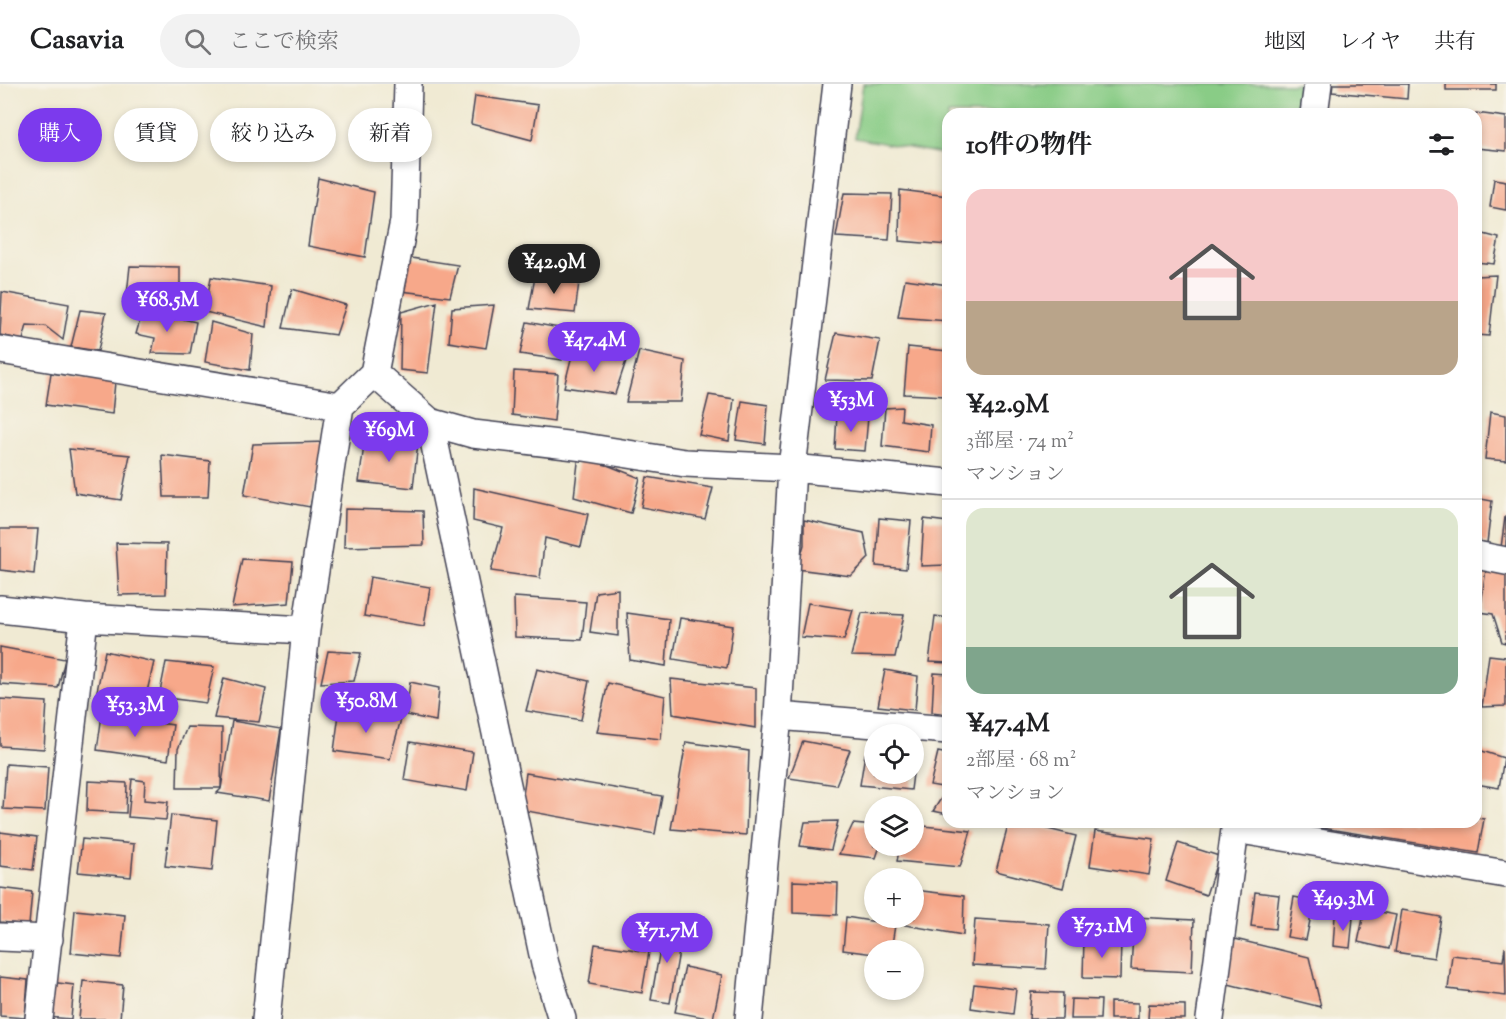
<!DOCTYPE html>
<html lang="ja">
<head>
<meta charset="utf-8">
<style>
  body { margin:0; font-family:"Sorts Mill Goudy","Noto Serif JP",serif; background:#f2f2f2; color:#202124; height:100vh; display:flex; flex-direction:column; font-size:22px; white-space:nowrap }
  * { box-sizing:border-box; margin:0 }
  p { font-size:20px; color:#757577 }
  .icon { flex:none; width:33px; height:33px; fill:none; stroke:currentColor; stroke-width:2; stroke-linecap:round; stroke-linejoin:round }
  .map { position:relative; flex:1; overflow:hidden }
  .details { position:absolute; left:942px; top:24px; width:540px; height:720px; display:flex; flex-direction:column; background:#fff; border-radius:18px; box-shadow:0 3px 9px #0003 }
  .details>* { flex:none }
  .top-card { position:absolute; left:18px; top:24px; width:570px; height:54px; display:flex; gap:12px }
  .buttons { position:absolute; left:864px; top:640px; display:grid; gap:12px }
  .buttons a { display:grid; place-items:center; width:60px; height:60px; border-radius:50%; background:#fff; box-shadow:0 3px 9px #0003; font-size:30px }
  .price { position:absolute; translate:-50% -51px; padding:0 14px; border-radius:21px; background:#7c3aed; color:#fff; font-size:20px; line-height:39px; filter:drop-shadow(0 2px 3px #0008) }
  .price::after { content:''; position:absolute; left:50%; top:36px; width:18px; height:14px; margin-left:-9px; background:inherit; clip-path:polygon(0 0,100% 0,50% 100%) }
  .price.current { background:#222; color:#fff }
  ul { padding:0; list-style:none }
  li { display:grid; align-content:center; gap:12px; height:318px; padding:0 24px }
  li+li { border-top:2px solid #e0e0e0 }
  li span { display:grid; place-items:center; height:186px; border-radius:18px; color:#555 }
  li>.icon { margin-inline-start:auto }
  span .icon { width:108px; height:108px; fill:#fffc; stroke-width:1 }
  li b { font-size:26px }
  h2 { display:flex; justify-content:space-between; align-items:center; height:72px; padding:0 24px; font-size:26px }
  .tag { padding:0 21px; border-radius:27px; background:#fff; box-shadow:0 3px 9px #0003; font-size:21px; line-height:54px }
  .tag.current { background:#7c3aed; color:#fff }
  header { display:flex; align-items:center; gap:36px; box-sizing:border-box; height:84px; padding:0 30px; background:#fff; border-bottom:2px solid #e0e0e0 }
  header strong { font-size:28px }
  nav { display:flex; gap:33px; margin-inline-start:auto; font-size:21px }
  .search { width:420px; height:54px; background:#f2f2f2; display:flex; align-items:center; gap:15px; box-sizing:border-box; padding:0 21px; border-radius:33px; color:#757577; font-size:22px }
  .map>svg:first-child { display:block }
  .green { fill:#89cc86; stroke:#567760; stroke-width:1.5 }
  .building { fill:#f7a88a }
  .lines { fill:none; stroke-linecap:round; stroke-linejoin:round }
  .minor-casing { stroke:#414052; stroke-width:30 }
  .minor { stroke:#fff; stroke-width:27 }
</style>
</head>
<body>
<header>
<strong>Casavia</strong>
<div class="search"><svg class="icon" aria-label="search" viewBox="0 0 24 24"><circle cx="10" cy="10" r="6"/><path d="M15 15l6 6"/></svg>ここで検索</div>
<nav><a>地図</a><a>レイヤ</a><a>共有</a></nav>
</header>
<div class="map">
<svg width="1506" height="935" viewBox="0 0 1506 935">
  <rect width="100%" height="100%" fill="#f7f3e8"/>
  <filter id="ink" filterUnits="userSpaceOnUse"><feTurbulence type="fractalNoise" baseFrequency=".0167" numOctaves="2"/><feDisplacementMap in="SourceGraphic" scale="12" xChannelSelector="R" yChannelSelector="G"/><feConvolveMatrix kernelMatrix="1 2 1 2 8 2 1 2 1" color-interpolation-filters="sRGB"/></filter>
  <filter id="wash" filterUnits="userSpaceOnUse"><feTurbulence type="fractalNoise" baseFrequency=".008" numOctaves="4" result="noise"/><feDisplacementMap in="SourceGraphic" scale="24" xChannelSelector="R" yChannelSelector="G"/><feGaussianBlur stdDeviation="1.35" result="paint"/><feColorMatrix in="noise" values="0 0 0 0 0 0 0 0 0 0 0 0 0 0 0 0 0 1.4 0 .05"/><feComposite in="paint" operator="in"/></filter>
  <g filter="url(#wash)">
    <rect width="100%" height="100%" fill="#f0ead3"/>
    <path class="green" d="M863,0H1303L1299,30H948V71L855,54Z"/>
    <g id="blocks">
      <path class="building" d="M1333,0H1408L1407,15L1332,8Z
        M1446,0H1496V6H1446Z
        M475,12L538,21L532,56L471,40Z
        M1476,29L1506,33V67L1476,64Z
        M318,94L374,108L365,173L308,162Z
        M1494,95L1506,97V126L1490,123Z
        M900,106L948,112V161L899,157Z
        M844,109L892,110L889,156L836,153Z
        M1476,148L1499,154L1494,180L1476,178Z
        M405,173L458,181L450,213L401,207Z
        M130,182L180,183V224L126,220Z
        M1496,191L1489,252L1476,251V192Z
        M211,193L271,202L267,243L205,228Z
        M535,193L579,198L575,229L529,225Z
        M905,195L948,201V237L898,233Z
        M292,205L346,221L336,251L283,244Z
        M2,208L69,220L63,256L45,242L27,241L23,256L0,251Z
        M437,218L428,289L400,286L401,228Z
        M494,221L486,264L449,258L452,224Z
        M80,226L106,229L98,267L71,263Z
        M143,226L196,238L190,270L152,269L155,254L136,250Z
        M211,238L253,250L250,286L205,278Z
        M527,238L570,246L562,276L520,270Z
        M836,249L880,256L872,297L825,296Z
        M908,263L948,267L947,312L904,310Z
        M573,267L626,277L615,310L564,303Z
        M639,267L685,277L681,318H626Z
        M514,287L558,290L554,337L512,331Z
        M51,289L115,298L112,330L46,321Z
        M709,311L734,315L729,357L699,351Z
        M742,317L768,321L765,360L736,356Z
        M902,323L901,336L931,341L929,368L882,362L885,324Z
        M1490,328L1506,331V377L1485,375Z
        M837,331L868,333L865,367L835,365Z
        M365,354L418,358L413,404L359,398Z
        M326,358L310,423L244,411L253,360Z
        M69,365L130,371L121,416L75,409Z
        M579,370L640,394L631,429L574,413Z
        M162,371L210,377L208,413H164Z
        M647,393L713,404L705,435L641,423Z
        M474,404L588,430L581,463L545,454L540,494L491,487L503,444L473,437Z
        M1476,414L1492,417L1487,459L1476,457Z
        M345,425L423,427L424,461L344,463Z
        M1505,433H1506V465L1501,464Z
        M879,434L911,437L906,485L876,482Z
        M924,435L948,438L947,481L921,482Z
        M804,436L864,449L869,474L851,492L797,485L804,461Z
        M0,445H38L34,490L0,486Z
        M116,459L167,460L166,510L119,511Z
        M242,475L293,478L289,519L232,523Z
        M1486,485L1506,488V559L1502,558L1493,530L1480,528Z
        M370,493L430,503L424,542L364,532Z
        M618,505V552L590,548L596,508Z
        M514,513L586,518L582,556L515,553Z
        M808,519L853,526L844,556L801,553Z
        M627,529L669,535L666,582L630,576Z
        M862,529L904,531L895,573L851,572Z
        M935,532L948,534V579L929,578Z
        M680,534L733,542L727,584L673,575Z
        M0,563L65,575L58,604L0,600Z
        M105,567L154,578L146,612L97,607Z
        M328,567L361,569L354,597L321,599Z
        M1489,571L1506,573V622L1482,623Z
        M166,578L214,583L206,619L159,613Z
        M537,585L589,597L581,636L526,627Z
        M885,586L918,592L915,626L878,622Z
        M934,589L948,590V630L932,628Z
        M224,594L266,605L259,638L214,634Z
        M671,595L756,604V644L673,630Z
        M410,598L439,604L436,637L406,631Z
        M608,599L665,612L661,655L597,648Z
        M0,615L47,618L44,665L0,662Z
        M340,623L401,635L390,675L334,667Z
        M102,631L173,641L168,676L97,666Z
        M232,637L281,645L269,717L217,709L221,705Z
        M187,643L222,644L221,704H177L178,665Z
        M803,657L850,666L836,701L789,694Z
        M410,658L473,668L467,707L404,696Z
        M686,658L749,667L746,751L671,745Z
        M1476,665L1504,674L1499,704L1476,700Z
        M938,668L948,670V704L930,701Z
        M865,670H874V690H913L911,706L860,701Z
        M6,680L48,683L45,727L3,725Z
        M526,689L662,712L655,750L521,726Z
        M132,695L145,697L144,716L168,718L166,736L128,733Z
        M88,697L127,699L126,729L87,727Z
        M942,713H948V730L933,727Z
        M171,731L217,736L212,787L165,782Z
        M1476,734L1484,735L1478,769L1304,741L1305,738H1476Z
        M838,737L831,766L800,762L805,738Z
        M1009,738H1020L1076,752L1063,804L996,787Z
        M853,740L874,742V762H880L876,774L839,770Z
        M914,741L971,747L960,783L897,777L900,762H914Z
        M1095,747L1154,755L1149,791L1090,782Z
        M0,748L37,753L33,786L0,782Z
        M82,755L134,760L131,793L78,788Z
        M1178,759L1219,772L1206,811L1166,797Z
        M793,797L838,799L837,831L793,829Z
        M0,804L32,808L29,841L0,838Z
        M914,806L964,812L963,851L905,841L906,834H914Z
        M1255,808L1279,811L1275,845L1251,842Z
        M1294,813L1314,817L1306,856L1287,853Z
        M1365,825L1396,831L1389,865L1358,858Z
        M75,826L125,831L121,874L71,869Z
        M1402,826L1441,833L1434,874L1395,868Z
        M1335,832L1353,834L1350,864L1333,862Z
        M846,833L895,841L891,867H874V870L843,866Z
        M1134,833L1194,836L1192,888L1131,885Z
        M975,835L1049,840L1046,885L972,881Z
        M664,842L683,845L670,919L651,916Z
        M1084,854L1121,856L1120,895L1083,894Z
        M1235,855L1309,873L1321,923L1224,899Z
        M595,860L649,868L642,909L589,900Z
        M1505,863L1506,912L1448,905L1452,871L1503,877Z
        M685,883L722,891L713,935L675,928Z
        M0,893L28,896L25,934L0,932Z
        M83,897L123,901L120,935H79Z
        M50,898L74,901L71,935L47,933Z
        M974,900L1016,905L1013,930L971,924Z
        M1031,908L1063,909L1062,935H1029Z
        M1071,915L1101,916L1100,935H1070Z
        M1110,918L1138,919V935H1110Z
        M1149,920L1185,921V935H1148Z"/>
    </g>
  </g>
  <g filter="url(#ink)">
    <use href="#blocks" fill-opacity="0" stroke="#414052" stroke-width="1.5"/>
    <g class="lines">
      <g class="minor-casing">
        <path id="minor" d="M1314,30L1318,0
          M0,266L340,322
          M374,289L430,338L473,350L584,363L685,379L792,384L948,399
          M430,338L545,880L562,935
          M1476,471L1506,477
          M0,525L84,534L306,546
          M778,632L948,646
          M1235,745L1506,790
          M0,853L49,855
          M39,935L84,534
          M266,935L306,546L340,322L374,289L404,137L408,0
          M749,935L778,632L792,384L837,0
          M1210,935L1236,738"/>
      </g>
      <use href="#minor" class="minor"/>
    </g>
  </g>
</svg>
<div class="buttons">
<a><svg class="icon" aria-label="locate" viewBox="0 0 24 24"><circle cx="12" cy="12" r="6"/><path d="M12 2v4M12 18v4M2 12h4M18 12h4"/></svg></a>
<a><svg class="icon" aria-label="layers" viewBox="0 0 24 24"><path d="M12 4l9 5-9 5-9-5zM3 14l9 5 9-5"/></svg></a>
<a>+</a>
<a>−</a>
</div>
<b class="price current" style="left:554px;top:211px">¥42.9M</b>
<b class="price" style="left:167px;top:249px">¥68.5M</b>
<b class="price" style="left:594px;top:289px">¥47.4M</b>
<b class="price" style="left:851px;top:349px">¥53M</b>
<b class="price" style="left:389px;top:379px">¥69M</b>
<b class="price" style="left:366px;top:650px">¥50.8M</b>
<b class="price" style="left:135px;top:654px">¥53.3M</b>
<b class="price" style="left:1343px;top:848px">¥49.3M</b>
<b class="price" style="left:1102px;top:875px">¥73.1M</b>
<b class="price" style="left:667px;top:880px">¥71.7M</b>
<div class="top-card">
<a class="tag current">購入</a>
<a class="tag">賃貸</a>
<a class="tag">絞り込み</a>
<a class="tag">新着</a>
</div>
<section class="details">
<h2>10件の物件<svg class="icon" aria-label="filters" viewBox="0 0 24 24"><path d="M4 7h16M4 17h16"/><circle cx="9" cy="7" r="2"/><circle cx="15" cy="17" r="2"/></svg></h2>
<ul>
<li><span style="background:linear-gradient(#f6c9c9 60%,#b9a48a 0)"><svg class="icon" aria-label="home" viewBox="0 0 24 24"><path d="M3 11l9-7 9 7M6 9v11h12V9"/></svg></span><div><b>¥42.9M</b><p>3部屋 · 74 m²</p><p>マンション</p></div></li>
<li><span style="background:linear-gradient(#dfe7d0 75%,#7fa58c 0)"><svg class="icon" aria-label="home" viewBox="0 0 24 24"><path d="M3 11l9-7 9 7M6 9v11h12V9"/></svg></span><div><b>¥47.4M</b><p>2部屋 · 68 m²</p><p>マンション</p></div></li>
</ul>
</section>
</div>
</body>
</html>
